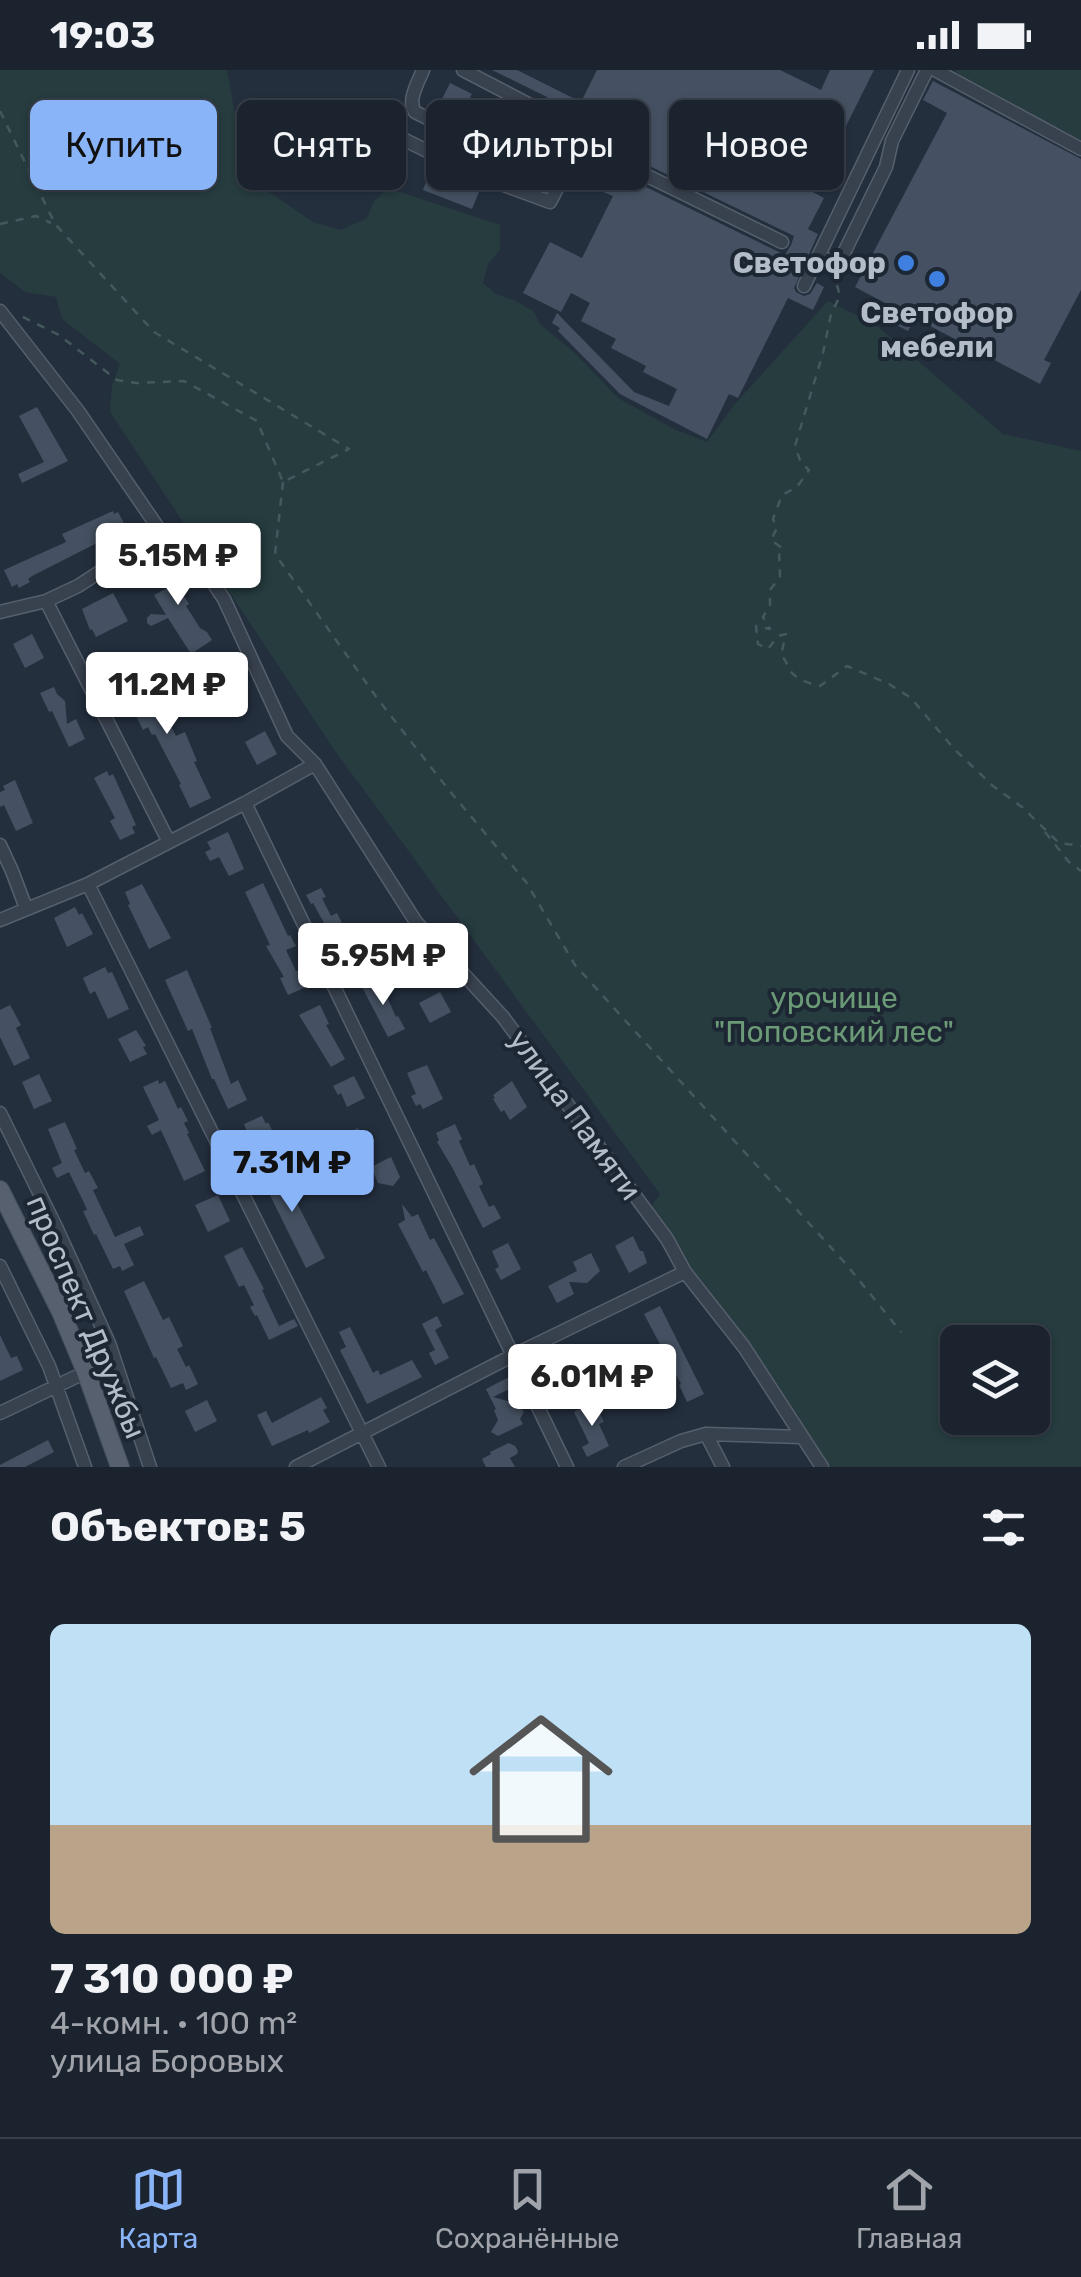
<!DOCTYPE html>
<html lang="ru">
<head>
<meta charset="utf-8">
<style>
  body { margin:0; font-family:Rubik,sans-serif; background:#282f3a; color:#f1f3f6; height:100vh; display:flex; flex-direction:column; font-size:38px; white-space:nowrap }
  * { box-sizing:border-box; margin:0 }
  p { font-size:32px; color:#a0a4aa }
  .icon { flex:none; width:55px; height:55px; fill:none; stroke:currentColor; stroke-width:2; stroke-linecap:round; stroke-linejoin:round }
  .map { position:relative; height:1397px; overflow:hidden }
  .drawer { display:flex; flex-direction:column; background:#1b232e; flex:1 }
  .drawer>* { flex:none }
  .banner { position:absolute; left:30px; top:30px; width:1022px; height:90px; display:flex; gap:20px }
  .tools { position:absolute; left:940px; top:1255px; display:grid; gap:20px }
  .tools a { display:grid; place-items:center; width:110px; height:110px; border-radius:15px; background:#1b232e; box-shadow:0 2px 8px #0004,0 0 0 2px #39404a; font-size:50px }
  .price { position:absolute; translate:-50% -85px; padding:0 22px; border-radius:10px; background:#fff; color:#222; font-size:32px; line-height:65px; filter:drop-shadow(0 2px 5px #0008) }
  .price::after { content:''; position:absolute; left:50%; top:60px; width:30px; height:22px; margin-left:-15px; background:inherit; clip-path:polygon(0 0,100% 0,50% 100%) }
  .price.on { background:#8ab4f8; color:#111 }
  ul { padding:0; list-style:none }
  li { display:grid; align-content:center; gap:20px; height:530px; padding:0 50px }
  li+li { border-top:2px solid #39404a }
  li span { display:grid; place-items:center; height:310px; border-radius:15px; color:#555 }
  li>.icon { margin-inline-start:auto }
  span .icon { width:180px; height:180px; fill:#fffc; stroke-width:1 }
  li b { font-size:42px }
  h2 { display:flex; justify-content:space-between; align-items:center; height:120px; padding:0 50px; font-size:42px }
  .pill { padding:0 35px; border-radius:15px; background:#1b232e; box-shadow:0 2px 8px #0004,0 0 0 2px #39404a; font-size:35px; line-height:90px }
  .pill.on { background:#8ab4f8; color:#111 }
  .status { display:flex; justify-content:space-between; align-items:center; height:70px; padding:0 50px; background:#1b232e; direction:ltr }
  .status svg { height:28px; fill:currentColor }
  .tab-bar { display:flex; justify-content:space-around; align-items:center; height:140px; border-top:2px solid #39404a; background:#1b232e; font-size:28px; color:#a0a4aa }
  .tab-bar a { display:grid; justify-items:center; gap:5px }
  .tab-bar .on { color:#8ab4f8 }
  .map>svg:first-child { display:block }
  .green { fill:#263c3f; fill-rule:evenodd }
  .building { fill:#455162 }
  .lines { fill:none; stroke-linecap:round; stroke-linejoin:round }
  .minor-casing { stroke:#565f6c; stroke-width:15 }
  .major-casing { stroke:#414a57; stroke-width:20 }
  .path { stroke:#44595c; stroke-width:2.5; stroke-dasharray:8 8; stroke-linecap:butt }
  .minor { stroke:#38414e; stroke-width:12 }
  .major { stroke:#56606e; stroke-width:18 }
  .shop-dot { fill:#3f7fe0; stroke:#1d2633; stroke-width:4 }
  .labels { text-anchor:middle; stroke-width:8; stroke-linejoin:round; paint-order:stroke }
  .poi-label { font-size:30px; font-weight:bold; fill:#b4bcc9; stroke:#1d2633; text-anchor:end }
  .park-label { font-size:30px; fill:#6b9a76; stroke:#1d2633 }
  .street-label { font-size:30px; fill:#b4bcc9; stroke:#1d2633 }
</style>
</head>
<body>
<div class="status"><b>19:03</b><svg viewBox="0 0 49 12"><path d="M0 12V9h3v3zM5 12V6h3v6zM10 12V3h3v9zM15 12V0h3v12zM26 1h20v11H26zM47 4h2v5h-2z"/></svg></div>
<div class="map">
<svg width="1081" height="1397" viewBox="0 0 1081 1397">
  <rect width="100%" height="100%" fill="#242f3e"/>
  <path class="green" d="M0,0H227L239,66L265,119L313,152L341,160L367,148L374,131L388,118L500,155V180L488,194L483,213L496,224L516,231L533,241L541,255L575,283L618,328L676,360L707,372L734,335L828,231L876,255L1003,364L1081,381V1397H831L807,1369L646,1144L660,1124L333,678L110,342L112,315L120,294L62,249L56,227L25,222L0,203ZM958,1272H1032V1348H958Z
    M954,0H1081V70L963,8Z"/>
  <path class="building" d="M492,0H517L581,32L597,0H780L821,20L830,0H874L813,122L824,128L808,159L818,164L794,218L796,222L804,226L810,224L817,213L824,217L813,240L788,228L738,328L729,324L707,369L620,324L558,261L560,258L552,253L557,243L634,322L669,336L677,319L643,302L646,296L611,278L616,269L581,251L590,233L571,223L561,242L523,223L550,172L582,188L613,126L579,112L584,103L485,53L496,33L610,91L607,98L785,185L791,175L794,166L629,86L628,83L632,74L602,59L611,41L606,32L600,30L595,32L584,50L546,30L547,27Z
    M933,11L1081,89V220L1044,290L1051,293L1040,314L915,248L908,261L883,248L884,246L880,244L885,233L855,217L947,43L923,30Z
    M450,13L472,24L457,52L436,41Z
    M432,96L481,117L472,139L423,120Z
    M37,337L68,391L22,413L18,404L44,392L19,346Z
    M113,441L114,444L118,442L125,455L95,470L97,473L32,506L28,509L30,512L19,518L17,514L12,517L4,500L66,472L62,464Z
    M165,484L187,520L182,523L189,534L186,536L200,558L207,562L212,570L191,584L168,548L151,556L147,553V548L151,544L166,545L154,525L169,517L153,491Z
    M113,523L128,551L96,567L92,559L90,560L82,539Z
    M32,564L44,588L25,598L13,574Z
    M137,591L148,613L145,614L156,636L160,634L176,666L185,662L197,691L194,692L211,728L190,738L179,715L181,714L155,664L152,665L148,657L143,660L136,646L146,641L135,620L130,622L127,616L123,618L115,603Z
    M222,597L224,600L228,599L242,621L225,631L218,620L215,623L206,607Z
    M54,617L57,624L65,631L67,654L76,649L85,669L69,677L52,641L49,642L40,623Z
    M265,661L277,684L257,695L245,672Z
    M107,701L109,706L113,704L136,755L132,757L135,763L120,770L110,751L115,748L94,708Z
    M15,710L33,753L16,761L4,735L0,737V722L5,720L3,716Z
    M228,762L244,799L229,806L219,787L210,791L205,782L211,779L207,772Z
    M263,813L288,866L290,865L296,876L286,880L296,901L299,900L306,917L288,925L280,908L284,907L266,876L270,875L245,822Z
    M142,814L171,868L149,879L128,835L130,834L125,822Z
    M321,818L326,827L322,828L331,846L337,843L354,877L359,874L369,893L351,902L313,833L311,834L306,825Z
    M75,837L79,845L82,843L93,864L67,877L54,848Z
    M105,897L108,903L112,902L129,939L108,949L95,921L90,924L83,908Z
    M187,900L212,958H210L231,1014L238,1010L247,1030L228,1039L214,1009H212L192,959L188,961L165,910Z
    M379,909L396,947L398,946L405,959L388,967L362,917Z
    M440,922L451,942L430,953L419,933Z
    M10,935L21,955L16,958L30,988L14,996L0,967V940Z
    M320,935L329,954L326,955L345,989L331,997L299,945Z
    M136,960L146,976L143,977L147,984L130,992L118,969Z
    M427,995L443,1029L423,1039L420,1034L416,1036L411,1026L416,1024L407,1003Z
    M39,1004L52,1031L34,1039L22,1012Z
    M354,1006L365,1028L347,1037L341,1023L338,1025L333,1016Z
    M158,1010L159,1014L165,1011L178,1039L181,1037L188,1051L184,1053L189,1063L187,1064L205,1101L184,1111L161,1060L152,1065L147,1056L159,1050L143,1017Z
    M512,1011L527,1037L510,1050L504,1040L501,1042L493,1029L495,1028L493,1025Z
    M262,1046L266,1054L268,1052L276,1068L273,1070L276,1075L263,1081L261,1075L253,1079L244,1054Z
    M65,1052L77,1079L74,1080L85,1103L89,1101L98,1118L93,1120L115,1167L140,1156L144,1165L124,1174L134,1195L122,1201L120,1196L113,1199L96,1164L94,1165L83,1141L87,1140L85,1135L69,1102L57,1108L52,1098L62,1093L48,1059Z
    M455,1054L462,1069L459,1071L470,1096L474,1094L483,1114L479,1116L489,1137L494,1135L501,1148L483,1158L452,1097L437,1072L439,1070L436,1063Z
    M358,1058L368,1078L346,1089L336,1068Z
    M391,1087L400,1107L393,1116L378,1113L371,1097Z
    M276,1092L325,1188L306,1198L258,1101Z
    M218,1125L230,1151L208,1162L195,1135Z
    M402,1134L412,1147L418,1144L430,1170L434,1168L464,1224L443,1234L426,1200L423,1202L398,1154L405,1150Z
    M633,1166L640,1181H643L647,1193L629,1203L615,1176Z
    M508,1173L521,1199L501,1210L495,1199L499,1197L492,1181Z
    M242,1177L264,1219L262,1220L279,1256L294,1249L298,1256L269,1270L257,1245L255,1246L250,1237L254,1235L244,1215L239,1217L224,1186Z
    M591,1183L600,1201L587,1213L569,1212L574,1224L557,1233L548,1216L577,1201L573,1192Z
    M144,1211L163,1250L169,1247L183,1276L177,1279L186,1297L189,1295L198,1314L186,1320L183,1313L171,1318L156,1287L154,1288L124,1221Z
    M660,1236L704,1324L687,1332L679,1315L681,1314L644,1244Z
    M437,1246L442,1256L435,1260L449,1288L435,1295L429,1283L435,1280L422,1254Z
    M350,1257L373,1303L378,1300L380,1305L412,1290L422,1307L367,1334L340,1280L346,1277L339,1262Z
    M0,1265L11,1288L17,1286L23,1300L0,1311Z
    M511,1306L516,1316L493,1327L514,1333L521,1338L524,1342L520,1349L523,1354L498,1366L491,1362L498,1350L494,1340L496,1339L486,1319Z
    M321,1327L327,1338L323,1340L330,1352L309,1363L308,1360L272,1376L257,1345L266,1341L272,1353Z
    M207,1330L217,1351L195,1362L185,1341Z
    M594,1331L604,1352L599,1354L609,1376L587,1387L582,1377L589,1373L574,1342Z
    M48,1370L54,1382L25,1397H0V1395Z
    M509,1373L515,1376L518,1381L517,1384L510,1388L515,1397H486L482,1389L491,1384L490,1382Z"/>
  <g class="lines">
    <g class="minor-casing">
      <path id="minor" d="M463,0L616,80L621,93L782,172
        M935,0L1081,79
        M352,44L474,104L550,132L564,105L483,76L415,42C407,30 418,13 423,0
        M588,65L601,40
        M820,186L838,195L886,97L892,71L927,0
        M804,216L908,0
        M0,241L78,341L161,462L183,477L199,492L224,529L287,666L315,694L416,852L503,947L667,1169L685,1202L744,1277L822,1397
        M46,531L169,772
        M0,542L46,531L78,516L161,462
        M245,733L567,1397
        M0,775L12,801L26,838
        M88,814L379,1397
        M0,850L88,814L245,733L315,694
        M0,1043L57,1159L109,1273L150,1397
        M0,1196L49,1296L85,1397
        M0,1343L86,1302
        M706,1364L723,1397
        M296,1397L514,1285L685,1202
        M624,1397L681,1371L706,1364L801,1367"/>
    </g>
    <g class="major-casing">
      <path id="major" d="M0,1120L61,1242L86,1302L120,1397"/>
    </g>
    <path class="path" d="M0,41L55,154L154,262L349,379L283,412L257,351L184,311L136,313L117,310L59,265L19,245
      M0,154L36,146L51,153
      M837,215L840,226L831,244L823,283L795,376L801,393L809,400L797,417L782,425L773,449L777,458L771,470L782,478L779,481L780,507L770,520V535L763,547L770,559L756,556L758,574L768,579L778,566L786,564L781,585C787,591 788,599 793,604C801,611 811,614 820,616L847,596L889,614L911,628L954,679L993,716L1022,737L1059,773L1081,776
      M283,412L275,484L377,628L448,719L526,812L575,895L846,1194L901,1262
      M1045,762L1069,792L1081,801"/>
    <use href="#minor" class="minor"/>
    <use href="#major" class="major"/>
  </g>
  <g class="shop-dot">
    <circle cx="906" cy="193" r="10"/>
    <circle cx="937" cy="209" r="10"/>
  </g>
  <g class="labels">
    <g class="poi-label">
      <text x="886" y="203">Светофор</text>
      <text x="937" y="253" text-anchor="middle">Светофор<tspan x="937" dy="34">мебели</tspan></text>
    </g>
    <g class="park-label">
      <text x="834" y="938">урочище<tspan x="834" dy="34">"Поповский лес"</tspan></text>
    </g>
    <g class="street-label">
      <text transform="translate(575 1045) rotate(54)" y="10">улица Памяти</text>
      <text transform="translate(86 1247) rotate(67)" y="10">проспект Дружбы</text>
    </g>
  </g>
</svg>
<div class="tools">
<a><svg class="icon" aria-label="layers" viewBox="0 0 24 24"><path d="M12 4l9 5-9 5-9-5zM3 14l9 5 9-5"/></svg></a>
</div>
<b class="price" style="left:178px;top:538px">5.15M ₽</b>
<b class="price" style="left:167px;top:667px">11.2M ₽</b>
<b class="price" style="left:383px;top:938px">5.95M ₽</b>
<b class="price on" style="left:292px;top:1145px">7.31M ₽</b>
<b class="price" style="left:592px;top:1359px">6.01M ₽</b>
<div class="banner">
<a class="pill on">Купить</a>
<a class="pill">Снять</a>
<a class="pill">Фильтры</a>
<a class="pill">Новое</a>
</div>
</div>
<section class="drawer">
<h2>Объектов: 5<svg class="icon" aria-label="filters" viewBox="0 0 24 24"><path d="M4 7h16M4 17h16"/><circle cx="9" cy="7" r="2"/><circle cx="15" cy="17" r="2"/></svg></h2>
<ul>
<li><span style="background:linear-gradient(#bfe0f5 65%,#b9a48a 0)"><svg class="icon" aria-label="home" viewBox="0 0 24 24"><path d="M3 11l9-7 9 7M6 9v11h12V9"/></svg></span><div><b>7 310 000 ₽</b><p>4-комн. · 100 m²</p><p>улица Боровых</p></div></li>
</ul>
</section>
<nav class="tab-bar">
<a class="on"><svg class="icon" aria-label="map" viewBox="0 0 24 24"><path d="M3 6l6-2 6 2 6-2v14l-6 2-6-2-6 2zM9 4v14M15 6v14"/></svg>Карта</a>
<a><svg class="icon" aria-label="saved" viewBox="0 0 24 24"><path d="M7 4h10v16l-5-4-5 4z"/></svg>Сохранённые</a>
<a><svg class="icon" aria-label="home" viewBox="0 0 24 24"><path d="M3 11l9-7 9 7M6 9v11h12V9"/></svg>Главная</a>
</nav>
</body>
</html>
